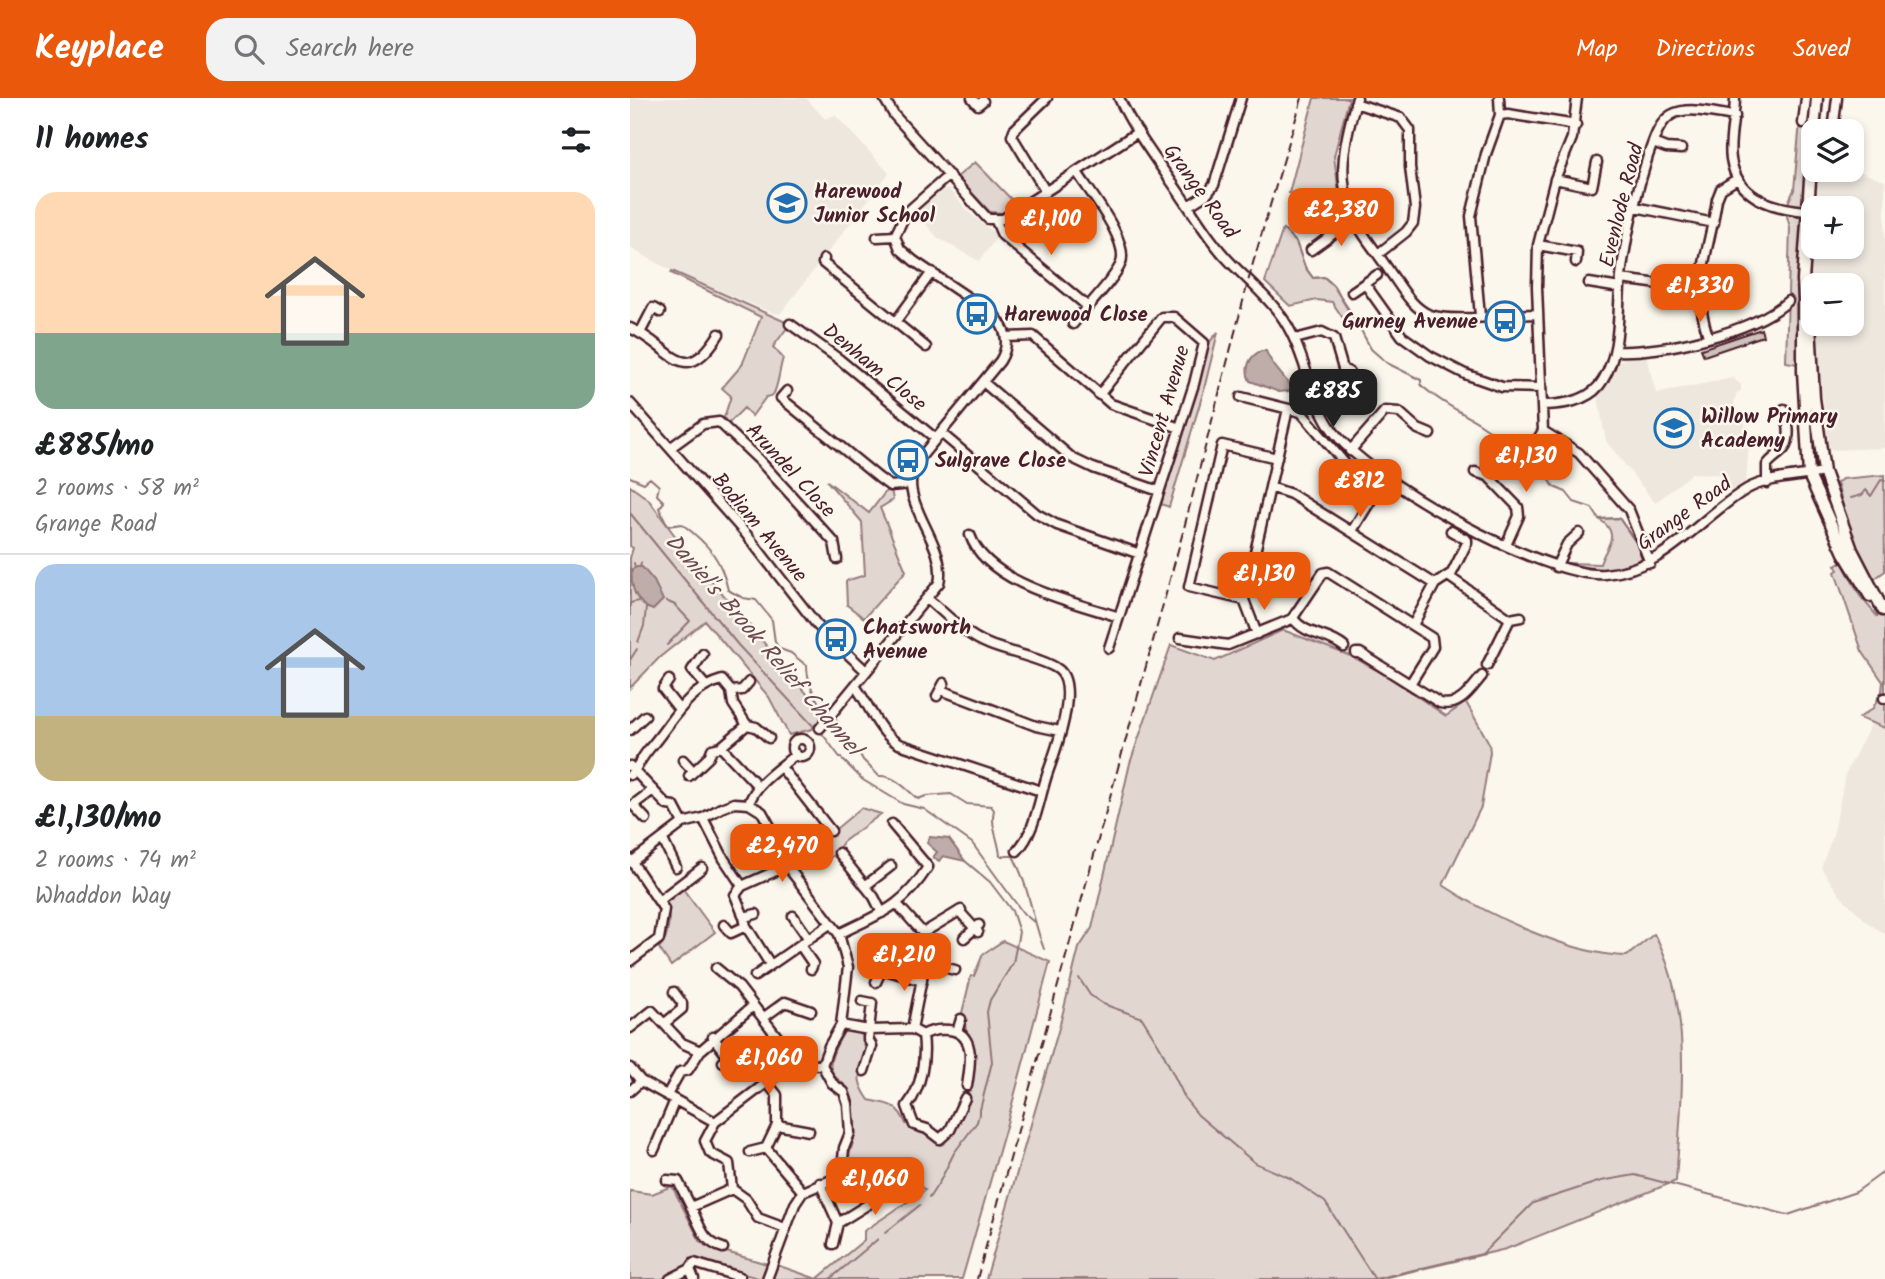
<!DOCTYPE html>
<html lang="en">
<head>
<meta charset="utf-8">
<style>
  body { margin:0; font-family:Kalam,sans-serif; background:#f2f2f2; color:#202124; height:100vh; display:flex; flex-direction:column; font-size:26px; white-space:nowrap }
  * { box-sizing:border-box; margin:0 }
  p { font-size:23px; color:#757577 }
  .icon { flex:none; width:38px; height:38px; fill:none; stroke:currentColor; stroke-width:2; stroke-linecap:round; stroke-linejoin:round }
  .map { position:relative; flex:1; overflow:hidden }
  .sheet { display:flex; flex-direction:column; background:#fff; width:630px }
  .sheet>* { flex:none }
  .tools { position:absolute; left:1171px; top:21px; display:grid; gap:14px }
  .tools a { display:grid; place-items:center; width:63px; height:63px; border-radius:14px; background:#fff; box-shadow:0 4px 10px #0003; font-size:35px }
  .price { position:absolute; translate:-50% -60px; padding:0 16px; border-radius:14px; background:#ea580c; color:#fff; font-size:23px; line-height:46px; filter:drop-shadow(0 2px 4px #0008) }
  .price::after { content:''; position:absolute; left:50%; top:42px; width:21px; height:16px; margin-left:-10px; background:inherit; clip-path:polygon(0 0,100% 0,50% 100%) }
  .price.current { background:#222; color:#fff }
  ul { padding:0; list-style:none }
  li { display:grid; align-content:center; gap:14px; height:371px; padding:0 35px }
  li+li { border-top:2px solid #e0e0e0 }
  li span { display:grid; place-items:center; height:217px; border-radius:21px; color:#555 }
  li>.icon { margin-inline-start:auto }
  span .icon { width:126px; height:126px; fill:#fffc; stroke-width:1 }
  li b { font-size:30px }
  h2 { display:flex; justify-content:space-between; align-items:center; height:84px; padding:0 35px; font-size:30px }
  header { display:flex; align-items:center; gap:42px; box-sizing:border-box; height:98px; padding:0 35px; background:#ea580c; color:#fff }
  header strong { font-size:33px }
  nav { display:flex; gap:38px; margin-inline-start:auto; font-size:24px }
  .search { width:490px; height:63px; background:#f2f2f2; display:flex; align-items:center; gap:18px; box-sizing:border-box; padding:0 24px; border-radius:21px; color:#757577; font-size:26px }
  main { display:flex; flex:1; min-height:0 }
  .map>svg:first-child { display:block }
  .built { fill:#eee7de }
  .green { fill:#e2d7d0; stroke:#967b7e; stroke-width:2 }
  .water { fill:#bfadaa; stroke:#907477; stroke-width:2 }
  .lines { fill:none; stroke-linecap:round; stroke-linejoin:round }
  .stream { stroke:#907477; stroke-width:2 }
  .building { fill:#cfc2bc; stroke:#4a1f2b; stroke-width:2 }
  .minor-casing { stroke:#4a1f2b; stroke-width:13 }
  .major-casing { stroke:#4a1f2b; stroke-width:15 }
  .minor { stroke:#fbf7ec; stroke-width:8 }
  .major { stroke:#fbf7ec; stroke-width:10 }
  .rail { stroke:#4a1f2b; stroke-width:2; stroke-dasharray:10 5; stroke-linecap:butt }
  .labels { text-anchor:middle; stroke-width:5; stroke-linejoin:round; paint-order:stroke }
  .poi-label { font-size:21px; font-weight:bold; fill:#4a1f2b; stroke:#fbf7ec; text-anchor:start }
  .street-label { font-size:21px; fill:#4a1f2b; stroke:#fbf7ec }
  .water-label { font-size:23px; font-style:italic; fill:#6d4a51; stroke:#fbf7ec }
</style>
</head>
<body>
<header>
<strong>Keyplace</strong>
<div class="search"><svg class="icon" aria-label="search" viewBox="0 0 24 24"><circle cx="10" cy="10" r="6"/><path d="M15 15l6 6"/></svg>Search here</div>
<nav><a>Map</a><a>Directions</a><a>Saved</a></nav>
</header>
<main>
<section class="sheet">
<h2>11 homes<svg class="icon" aria-label="filters" viewBox="0 0 24 24"><path d="M4 7h16M4 17h16"/><circle cx="9" cy="7" r="2"/><circle cx="15" cy="17" r="2"/></svg></h2>
<ul>
<li><span style="background:linear-gradient(#ffd9b3 65%,#7fa58c 0)"><svg class="icon" aria-label="home" viewBox="0 0 24 24"><path d="M3 11l9-7 9 7M6 9v11h12V9"/></svg></span><div><b>£885/mo</b><p>2 rooms · 58 m²</p><p>Grange Road</p></div></li>
<li><span style="background:linear-gradient(#a9c7e8 70%,#c2b280 0)"><svg class="icon" aria-label="home" viewBox="0 0 24 24"><path d="M3 11l9-7 9 7M6 9v11h12V9"/></svg></span><div><b>£1,130/mo</b><p>2 rooms · 74 m²</p><p>Whaddon Way</p></div></li>
</ul>
</section>
<div class="map">
<svg width="1255" height="1181" viewBox="0 0 1255 1181">
  <rect width="100%" height="100%" fill="#fbf7ec"/>
  <filter id="ink" filterUnits="userSpaceOnUse"><feTurbulence type="fractalNoise" baseFrequency=".0143" numOctaves="2"/><feDisplacementMap in="SourceGraphic" scale="14" xChannelSelector="R" yChannelSelector="G"/><feConvolveMatrix kernelMatrix="1 2 1 2 8 2 1 2 1" color-interpolation-filters="sRGB"/></filter>
  <g filter="url(#ink)">
    <path class="built" d="M0,0H176L195,21L205,17L259,75L150,216L141,214L42,173L0,150Z
      M1222,71L1255,83V350L1199,352L1184,226H1222V187H1183V218L1179,185L1183,117V149H1222V110H1184L1189,72Z
      M319,91L341,116L368,138L349,163L308,140L286,115L312,92Z
      M998,258H1016L1026,295L1103,280L1111,287V293L1107,295L1104,303L1107,317L1115,319V340L1119,344L1116,384L1099,394L1098,377L1062,375L1025,405L976,343L967,294L982,282L985,266Z
      M1241,626L1255,630V836L1237,824L1209,796L1191,770L1204,734L1215,677Z"/>
    <path class="green" d="M684,0H719L704,58L710,103L698,105L659,95Z
      M1172,0H1187L1173,267L1156,264L1160,129L1155,111L1164,92Z
      M345,64L386,106L372,115L360,114L327,79Z
      M653,131L666,144L675,169L683,180L694,179L703,187L729,230L721,232L702,204L687,202L660,208L635,184Z
      M42,173L160,226L143,249L153,260C149,272 149,286 143,297L136,299L122,318L114,310L95,329L92,326L101,298L92,290L112,267L131,219L41,175Z
      M588,234L573,295L539,409L528,405L577,247Z
      M1254,377L1255,473L1243,482L1221,438L1207,385L1212,381Z
      M197,383L239,415L257,392L261,391L263,402L250,410L276,473L234,520L217,507L216,483L235,477L232,424Z
      M0,388L18,401L54,450L194,616L182,631L159,637L139,599L75,523L30,559L0,590V460L3,450L0,448Z
      M989,420L1020,465L975,476L936,465L970,466C975,449 993,437 969,421Z
      M1212,464L1230,498L1247,518L1255,511V630L1229,620L1243,610L1252,593L1253,584L1232,553L1205,474L1208,472L1205,467Z
      M653,532L723,559L756,577L816,618L835,605L837,606L859,645L860,654L851,709L813,787C859,818 942,857 997,858L1024,836C1064,908 1051,1004 1046,1083L876,1151L749,1181H356L429,930L449,850L462,830L500,665L541,547L585,563Z
      M231,710L251,716L213,744L205,756L195,763L178,766L168,772L165,765Z
      M50,787L85,834L41,868L29,850C40,838 42,813 34,800Z
      M373,843L420,864L377,1025L332,1181H141L147,1167L187,1181L234,1142V1133L295,1092L260,1065C242,1070 236,1081 219,1067C217,1055 224,1047 225,1035C225,1026 223,1017 223,1008C221,970 179,992 215,932L232,936C233,942 236,947 235,952C231,976 223,979 239,1002C259,1006 268,1006 276,1026L297,1031L314,1046L325,1029L337,994L343,960L332,915L341,878H344L353,856Z
      M42,1088L70,1143L76,1148L137,1166L132,1181L62,1162L58,1170L34,1181H0V1093L22,1096Z"/>
    <path class="water" d="M631,253H636C642,269 654,277 662,291L659,293L649,294L620,283C614,271 619,258 631,253Z
      M7,469H12L24,483L33,502L23,512C6,507 0,488 2,471Z
      M300,739L319,741L335,763L313,758L309,763L303,759L307,754L297,745Z"/>
    <g class="lines">
      <path class="stream" d="M653,131L666,144L675,169L683,180L694,179L703,187L725,221L741,251L757,265L791,282V287C810,305 834,315 855,329C871,339 894,365 912,369L924,389L936,394L944,404L962,410L969,421L989,420L1005,443
        M0,379L14,385L20,380L29,388L27,397L34,404L29,410L38,428L52,426C78,446 91,460 98,492L113,500L126,502L142,522L145,544L150,551L161,555L177,568C177,583 186,606 199,617
        M1221,400L1232,397L1236,392L1241,398L1251,382L1255,383
        M0,415L108,547L186,631
        M4,465L5,470
        M10,469L11,465
        M36,503L45,507L60,523L37,547
        M0,505L9,503
        M8,544L14,528L16,510
        M0,562L7,551
        M203,620L208,624C209,640 212,648 228,653L233,662L249,678C265,677 276,691 288,701L296,698L321,696L337,706L361,708L364,712C360,728 369,742 370,758H383C399,788 402,820 414,851
        M191,634L209,658L233,682L273,706L294,711L342,745L393,815L404,824
        M449,880L460,897L473,906L512,920L530,949L556,1002L568,1017L625,1065L660,1080L695,1104L744,1180
        M299,1100L310,1083L324,1055L347,1024L362,964L357,914L360,902L383,865L389,834L382,813L360,784L335,763
        M255,1135L290,1107
        M200,1181L248,1141
        M745,1181L852,1156L903,1105L971,1083L1005,1077L1158,1117L1226,1094L1255,1073"/>
    </g>
    <path class="building" d="M1131,231L1133,238L1074,258L1071,251Z"/>
    <g class="lines">
      <g class="minor-casing">
        <path id="minor" d="M254,0L264,17L358,121H373L508,34
          M342,0L348,7L353,3
          M489,0C506,37 532,69 554,102C569,124 583,147 602,166C618,182 635,197 649,215C675,249 677,294 701,330C735,381 914,481 975,476C1037,471 1068,420 1117,391C1138,379 1171,379 1194,374
          M727,0C713,46 703,91 732,134C741,148 751,160 760,174C771,189 782,210 800,217C824,225 881,216 908,216
          M869,0L870,17
          M1105,0C1105,19 1098,42 1101,61C1107,100 1142,110 1176,113
          M725,5L771,20L780,32V69L785,110L783,125L776,134L748,156
          M870,17L878,16L946,27
          M1173,25L1176,0
          M1203,33L1207,0
          M1023,45L1036,50L1051,51
          M925,81L962,89L967,64
          M416,94L382,38L384,32L417,0
          M558,108L577,96L584,87L611,0
          M1005,109L1084,125
          M366,123L372,137L457,208
          M247,139L265,138
          M908,147L947,154L946,164
          M681,152L724,121
          M194,161L193,165L296,249
          M1031,179L1029,186L1033,194
          M991,181L1029,186
          M959,185L990,190
          M735,186L772,238L800,258L835,276L872,289L911,290
          M722,194L747,177
          M850,218L841,118L856,56L870,17
          M266,223L302,174
          M160,226L209,261L306,341
          M443,226C455,211 485,181 491,165C499,142 460,95 447,74
          M0,230C42,248 53,293 89,236
          M10,235L23,210L30,214
          M1078,238C1060,186 1080,153 1087,101L1091,91L1107,81
          M376,239L403,238L481,306L550,330
          M665,241L692,234L704,240L713,271L719,274
          M985,253C1030,256 1124,234 1158,203
          M353,284L442,360L463,370L529,393
          M157,293L151,300L249,380L260,388L281,386
          M469,297L532,219H544L574,245L564,286L479,550
          M611,299L671,314L718,369
          M0,305L116,436L187,527L236,573
          M912,307C934,307 961,303 973,282C992,252 987,211 991,178C996,138 1006,96 1018,58C1023,45 1028,25 1041,17C1058,7 1087,16 1105,18
          M913,333L949,355L999,412L1020,465
          M311,335L407,416L427,427L510,456
          M40,350L73,326L89,324L129,362L204,444L207,461
          M901,351L913,333L907,189L908,147L925,81L942,40L947,0
          M720,353L755,313L769,314L788,331L800,336
          M845,374L858,378L888,409L889,418L876,447
          M1137,385V367C1142,360 1149,357 1154,351C1162,341 1158,321 1154,311
          M640,389L661,396L805,486
          M722,433L754,381
          M340,437C357,486 444,504 489,519
          M926,469L937,446L949,435
          M818,478L880,521
          M298,501C317,517 335,537 358,546C376,554 416,561 429,572C449,589 426,652 418,674C409,700 406,733 387,753
          M614,502L559,489L592,347L647,360
          M614,502L658,311
          M614,502L627,536
          M663,520C675,538 698,535 714,549
          M783,527L805,486L822,475L837,445V442L821,433
          M550,540L598,547L662,521L693,475L698,474L802,540L803,549L780,586
          M726,555H730L810,605C830,610 840,592 852,578
          M73,556L62,572L75,587
          M857,567L880,521L891,519
          M39,582L33,591L48,610
          M225,588C240,607 247,634 269,646L411,693
          M311,592L406,628L430,633
          M101,593L112,592L119,584
          M307,598L314,585
          M1254,600H1255
          M117,627L126,629L139,640
          M190,630L309,485C319,442 259,399 290,360L370,263C380,247 377,231 364,217L284,163L270,151L265,138L276,115L319,77
          M0,632L15,618
          M162 650a9 9 0 1 1 18 0a9 9 0 1 1-18 0Z
          M53,662L63,673
          M0,668L37,707L44,708L53,725
          M151,669L201,733
          M0,677C8,669 12,659 19,651C43,624 55,592 92,582L101,593L103,606L117,627L91,649L127,687
          M59,678L79,659L82,651L91,649
          M119,706C125,685 149,671 166,656
          M73,720L94,761L112,788
          M16,721L3,707L23,692
          M33,742L46,769
          M117,744L142,732
          M209,755L244,799L252,815
          M0,761L34,811L29,841L0,863
          M3,763L53,725L73,720L91,710L104,705L119,706L132,714L151,748L157,768L209,836L218,869L211,927L199,948L192,967
          M112,788L157,768
          M112,788L105,797L114,819L126,816
          M235,788L261,768
          M30,802L72,770
          M267,806L293,835L298,850L282,931
          M329,813L348,834
          M163,818L179,841
          M114,819L116,828L140,866
          M94,827L101,835L116,828
          M293,835L331,812
          M209,836C251,815 272,810 298,769L262,726
          M334,840L349,827
          M170,847L183,866L181,871
          M297,865L325,872
          M86,870L109,889L159,954L161,966
          M252,871L292,883
          M125,878L200,826
          M246,884L252,871L248,862
          M232,903L242,905L238,941L242,948L234,973
          M133,920L155,904L181,913
          M35,925L52,911V905L44,894
          M211,927L239,932L282,931L293,937C296,960 292,989 277,1008L284,1027L297,1031L310,1041L320,1032L335,1000
          M0,930L22,913L52,945L70,953L123,908
          M327,934L331,921
          M293,937C301,932 310,931 319,932C347,935 340,968 337,988
          M83,939L98,959L93,964
          M0,970L11,983L85,1024
          M136,983L147,997V1027L136,1050
          M0,993L11,983
          M37,997L50,974L58,972L70,953
          M147,1027L179,1033
          M24,1052L45,1002
          M120,1054L136,1050L173,1094
          M37,1082L48,1083L61,1109L102,1091
          M190,1085L208,1125L203,1146
          M102,1091L99,1065L80,1055L75,1043L85,1024L161,966L192,967
          M102,1091L116,1101L128,1120L155,1130
          M61,1109C70,1128 73,1144 93,1150
          M208,1125L245,1102L246,1091
          M60,1171L64,1165L110,1179
          M40,1181L60,1171L64,1181
          M137,1181L165,1106L173,1094L206,1080L212,1072L214,1050L220,1035L218,1006L214,994L202,985L192,967"/>
      </g>
      <g class="major-casing">
        <path id="major" d="M1184,33L1187,0
          M1183,40L1173,182L1174,203L1180,226L1184,300L1194,374L1222,452L1253,512
          M1173,207V273L1179,377L1214,455L1240,498"/>
      </g>
      <use href="#minor" class="minor"/>
      <use href="#major" class="major"/>
      <path class="rail" d="M347,1181L553,434L623,165L672,0"/>
    </g>
  </g>
  <defs>
    <g id="school-ring" transform="scale(2.0125)"><circle r="9.5" fill="#fbf7ec" stroke="#1f6fb2" stroke-width="1.5"/><path d="M0-5L7-2L0 1L-7-2ZM-4 1L0 2.5L4 1V4Q0 6-4 4Z" fill="#1f6fb2"/></g>
    <g id="bus-ring" transform="scale(2.0125)"><circle r="9.5" fill="#fbf7ec" stroke="#1f6fb2" stroke-width="1.5"/><path d="M-5-6H5V4H4V6H2V4H-2V6H-4V4H-5ZM-3.5-4V0h7V-4ZM-3.5 1.2v1.5H-2V1.2ZM2 1.2v1.5H3.5V1.2Z" fill="#1f6fb2"/></g>
  </defs>
  <g fill-rule="evenodd">
    <use href="#school-ring" x="157" y="105"/>
    <use href="#bus-ring" x="347" y="216"/>
    <use href="#bus-ring" x="875" y="223"/>
    <use href="#school-ring" x="1044" y="330"/>
    <use href="#bus-ring" x="278" y="362"/>
    <use href="#bus-ring" x="206" y="541"/>
  </g>
  <g class="labels">
    <g class="poi-label">
      <text x="184" y="100">Harewood<tspan x="184" dy="24">Junior School</tspan></text>
      <text x="374" y="223">Harewood Close</text>
      <text x="848" y="230" text-anchor="end">Gurney Avenue</text>
      <text x="1071" y="325">Willow Primary<tspan x="1071" dy="24">Academy</tspan></text>
      <text x="305" y="369">Sulgrave Close</text>
      <text x="233" y="536">Chatsworth<tspan x="233" dy="24">Avenue</tspan></text>
    </g>
    <g class="street-label">
      <text transform="translate(571 93) rotate(54)" y="7">Grange Road</text>
      <text transform="translate(991 107) rotate(-76)" y="7">Evenlode Road</text>
      <text transform="translate(245 269) rotate(39)" y="7">Denham Close</text>
      <text transform="translate(534 313) rotate(-74)" y="7">Vincent Avenue</text>
      <text transform="translate(161 372) rotate(47)" y="7">Arundel Close</text>
      <text transform="translate(1054 415) rotate(-36)" y="7">Grange Road</text>
      <text transform="translate(130 429) rotate(50)" y="7">Bodiam Avenue</text>
    </g>
    <g class="water-label">
      <text transform="translate(134 546) rotate(49)" y="8">Daniel's Brook Relief Channel</text>
    </g>
  </g>
</svg>
<div class="tools">
<a><svg class="icon" aria-label="layers" viewBox="0 0 24 24"><path d="M12 4l9 5-9 5-9-5zM3 14l9 5 9-5"/></svg></a>
<a>+</a>
<a>−</a>
</div>
<b class="price" style="left:711px;top:150px">£2,380</b>
<b class="price" style="left:421px;top:159px">£1,100</b>
<b class="price" style="left:1070px;top:226px">£1,330</b>
<b class="price current" style="left:703px;top:331px">£885</b>
<b class="price" style="left:896px;top:396px">£1,130</b>
<b class="price" style="left:730px;top:421px">£812</b>
<b class="price" style="left:634px;top:514px">£1,130</b>
<b class="price" style="left:152px;top:786px">£2,470</b>
<b class="price" style="left:274px;top:895px">£1,210</b>
<b class="price" style="left:139px;top:998px">£1,060</b>
<b class="price" style="left:245px;top:1119px">£1,060</b>
</div>
</main>
</body>
</html>
